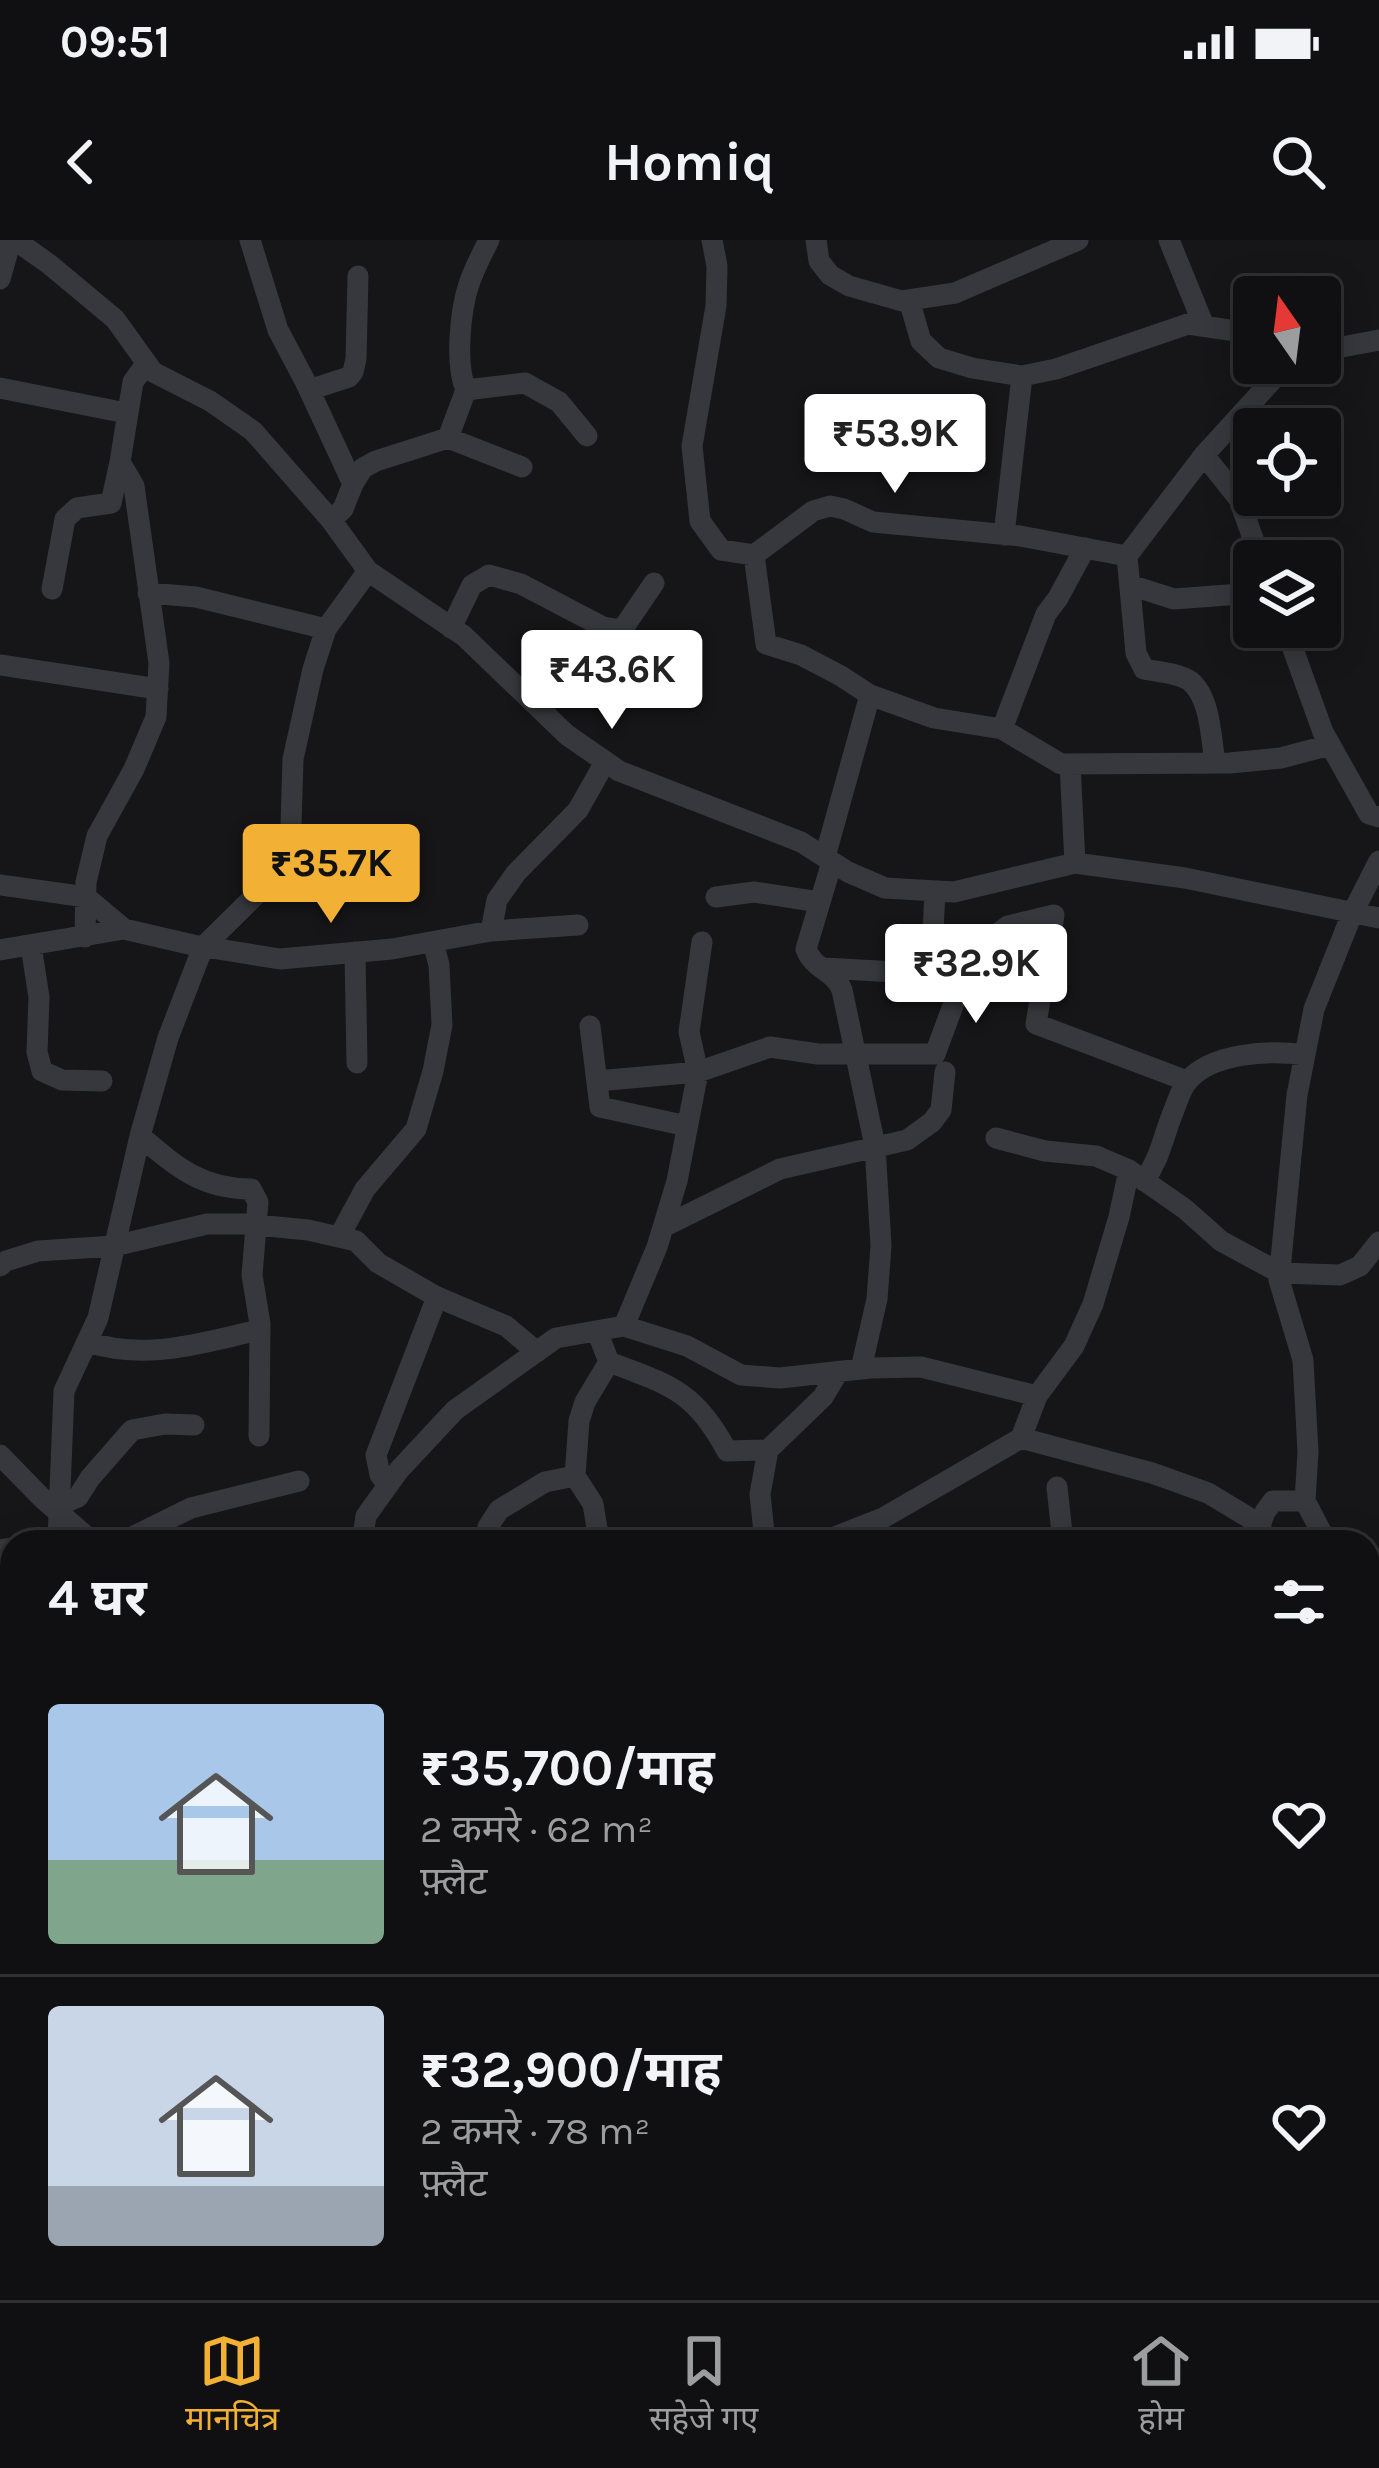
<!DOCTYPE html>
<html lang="hi">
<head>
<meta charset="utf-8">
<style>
  body { margin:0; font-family:Karla,"Noto Sans Devanagari",sans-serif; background:#19191b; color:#f1f3f6; height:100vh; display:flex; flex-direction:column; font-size:45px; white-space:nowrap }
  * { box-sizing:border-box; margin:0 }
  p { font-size:39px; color:#9c9d9f }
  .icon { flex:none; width:66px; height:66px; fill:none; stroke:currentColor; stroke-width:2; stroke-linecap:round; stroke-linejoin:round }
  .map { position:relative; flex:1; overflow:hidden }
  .panel { position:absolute; left:0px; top:1290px; width:1380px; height:771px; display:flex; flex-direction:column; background:#101012; border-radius:36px 36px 0 0; box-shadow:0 6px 30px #0003,0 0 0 3px #303032 }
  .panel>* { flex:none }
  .needle { width:78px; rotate:346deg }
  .tools { position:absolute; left:1233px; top:36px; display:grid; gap:24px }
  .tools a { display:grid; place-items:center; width:108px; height:108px; border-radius:12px; background:#101012; box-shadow:0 6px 30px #0003,0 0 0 3px #303032; font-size:60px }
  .price { position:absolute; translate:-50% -102px; padding:0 27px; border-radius:12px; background:#fff; color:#222; font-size:39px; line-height:78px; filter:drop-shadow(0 3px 6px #0008) }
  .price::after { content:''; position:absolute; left:50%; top:72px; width:36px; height:27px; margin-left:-18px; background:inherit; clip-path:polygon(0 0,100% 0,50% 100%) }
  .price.on { background:#f2b134; color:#111 }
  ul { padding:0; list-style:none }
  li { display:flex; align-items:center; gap:36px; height:300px; padding:0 48px }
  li+li { border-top:3px solid #303032 }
  li span { display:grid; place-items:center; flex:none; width:336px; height:240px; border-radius:12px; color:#555 }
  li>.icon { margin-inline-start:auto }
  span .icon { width:144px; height:144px; fill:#fffc; stroke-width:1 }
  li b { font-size:51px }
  h2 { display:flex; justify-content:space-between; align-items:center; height:144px; padding:0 48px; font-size:51px }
  .status { display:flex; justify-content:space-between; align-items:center; height:84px; padding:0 60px; background:#101012; direction:ltr }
  .status svg { height:33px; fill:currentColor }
  header { display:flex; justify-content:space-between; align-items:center; height:156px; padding:0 48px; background:#101012; font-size:54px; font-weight:700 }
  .tabs { display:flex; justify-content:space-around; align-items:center; height:168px; border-top:3px solid #303032; background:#101012; font-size:33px; color:#9c9d9f }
  .tabs a { display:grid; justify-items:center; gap:6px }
  .tabs .on { color:#f2b134 }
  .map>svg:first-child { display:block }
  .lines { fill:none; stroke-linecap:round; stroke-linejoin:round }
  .minor { stroke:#37383d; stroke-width:21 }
  .major { stroke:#53555c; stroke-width:27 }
</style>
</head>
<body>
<div class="status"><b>09:51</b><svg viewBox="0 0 49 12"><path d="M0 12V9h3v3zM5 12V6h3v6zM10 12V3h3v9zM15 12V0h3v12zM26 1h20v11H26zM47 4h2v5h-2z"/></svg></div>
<header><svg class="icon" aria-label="back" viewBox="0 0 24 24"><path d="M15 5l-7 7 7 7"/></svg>Homiq<svg class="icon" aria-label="search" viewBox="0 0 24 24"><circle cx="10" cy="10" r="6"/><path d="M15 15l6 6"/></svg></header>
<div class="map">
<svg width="1379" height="2060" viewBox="0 0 1379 2060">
  <rect width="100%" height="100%" fill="#161618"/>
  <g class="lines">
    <path class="minor" d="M15,0L49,24L115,79L153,132L210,161L253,191L331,280L368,331L464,396L567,495L619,531L801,602L848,632L885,648L954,652L1075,623L1185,638L1379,678
      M250,0L278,90L305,141L353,244
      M712,0L717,26L716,66L692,206L700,281L721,310L754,315L813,271L830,266L844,269L873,282L1020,296L1127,316L1204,215L1288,123
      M816,0L819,21L830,35L849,46L902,61L955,53L1078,0
      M1169,0L1204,86
      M0,39L11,0
      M909,60L921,101L939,118L972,128L1022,136L1056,129L1188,84L1236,91L1254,97
      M1320,111L1379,100
      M0,148L126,173
      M309,150L349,137L353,132L356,119L358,36
      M466,150C455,125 460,71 469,44C474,29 482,14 489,0
      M448,198L522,227
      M1204,215L1239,259L1261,321
      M331,280L343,269L353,244L363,228L376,221L448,198L466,150L525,143L559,162L587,196
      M1004,295L1022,136
      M754,315L766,404L801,415L841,436L870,455L934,478L1002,489L1061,524L1230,523L1281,518L1330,505
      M1127,316L1136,413L1144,429C1158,432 1179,433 1190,441C1211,458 1211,499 1215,523
      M1130,345L1174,359L1254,353
      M52,349L65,279L77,268L111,263L120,222
      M148,353L196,357L326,389
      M1285,387L1323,492L1369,574L1379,577
      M451,388L472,345L489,335L521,344L603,387L622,390L654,343
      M0,425L158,449
      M1002,489L1046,374L1058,358L1085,308
      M1070,524L1075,623
      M825,617L870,455
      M832,622L806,709C813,729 835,731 842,750L875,906L881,1006L877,1059L861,1129
      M0,645L86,657L124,689
      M935,651L931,734L966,731
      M716,657L754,652L819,662
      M491,691L578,685
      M85,697L86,642L97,596L134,529L156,477L159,423L134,246L120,222L133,142L146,124
      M31,706L39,757L37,812L42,831L62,840L102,841
      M0,710L124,689L193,705L280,719L392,709L491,691L497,660L516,633L578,570L605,522
      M355,712L357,823
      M824,728L931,734
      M590,786L600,867L687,886
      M597,841L698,832L770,807L818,814H935L973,712L1008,686L1054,675L1036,784L1187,841
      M140,896C177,927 201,949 251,949L258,962L252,1035L260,1084L259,1196
      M996,898L1045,911L1096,916L1129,930L1185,969L1221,1001L1280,1033L1340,1035L1360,1026L1379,1002
      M1144,941C1161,917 1163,896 1174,870C1177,862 1181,850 1186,843C1210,812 1270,810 1305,815
      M663,987L780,929L907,900L932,882L941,870L945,832
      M339,997L365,949L416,889L433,831L442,785L439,725L433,702
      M0,1026L6,1021L38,1011L114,1006L207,984H247L308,990L356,1001L378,1023L437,1057L506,1086L537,1112
      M624,1086L657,1007L677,941L698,832L689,792L702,702
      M597,1091L609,1122C670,1145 695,1151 727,1211L768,1210
      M87,1102C149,1121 199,1103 260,1090
      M1021,1198L1152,1233L1208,1253L1261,1285
      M0,1215L42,1258L86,1296L87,1302
      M388,1245L380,1235L376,1215L437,1057
      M1057,1247L1063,1302
      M59,1265L78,1257L90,1238L132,1190L165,1184L194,1185
      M58,1299L64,1151L98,1078L140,896L168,798L203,707L274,637L291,585L293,519L313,429L326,389L368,331
      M599,1300L593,1264L575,1236L579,1181L585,1162L609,1122
      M124,1301L191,1268L299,1241
      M362,1302L366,1276L399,1230L455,1170L556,1098L624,1086L687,1106L741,1135L780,1138L870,1128L921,1127L1037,1156
      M489,1302L488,1287L499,1270L545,1242L575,1236
      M765,1302L760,1254L768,1210L823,1157L838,1132
      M822,1302L883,1278L1021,1198L1037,1156L1074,1106L1093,1064L1119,977L1129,930
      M1254,1302L1265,1272L1273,1261H1305
      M1330,1302L1324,1297L1305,1261L1308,1212L1303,1120L1279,1040L1297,855L1314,769L1352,674L1379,621
      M0,1310L12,1308
      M1368,1336L1379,1343
      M1368,1488L1379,1511
      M0,1506L12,1503
      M1368,1586L1379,1572
      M0,1807L12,1829
      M0,1866L12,1864
      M1368,1891L1379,1877
      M875,2049L890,2060
      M1194,2049L1197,2060
      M629,2060L634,2049
      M1244,2060L1272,2059L1295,2049"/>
    <path class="major" d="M0,1331L12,1356
      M380,2049L394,2060"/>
  </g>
</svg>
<div class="tools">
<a><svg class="needle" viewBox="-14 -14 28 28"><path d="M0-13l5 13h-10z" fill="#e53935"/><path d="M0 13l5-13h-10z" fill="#9c9d9f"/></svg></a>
<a><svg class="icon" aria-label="locate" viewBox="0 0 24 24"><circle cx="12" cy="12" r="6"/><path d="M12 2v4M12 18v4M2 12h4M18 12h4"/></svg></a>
<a><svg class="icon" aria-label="layers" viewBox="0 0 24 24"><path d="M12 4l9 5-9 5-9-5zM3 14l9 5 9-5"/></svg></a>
</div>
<b class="price" style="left:895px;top:256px">₹53.9K</b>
<b class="price" style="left:612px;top:492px">₹43.6K</b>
<b class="price on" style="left:331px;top:686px">₹35.7K</b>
<b class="price" style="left:976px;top:786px">₹32.9K</b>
<section class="panel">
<h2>4 घर<svg class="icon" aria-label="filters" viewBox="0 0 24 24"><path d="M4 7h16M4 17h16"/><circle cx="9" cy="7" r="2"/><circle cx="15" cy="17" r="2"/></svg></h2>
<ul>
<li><span style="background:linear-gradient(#a9c7e8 65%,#7fa58c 0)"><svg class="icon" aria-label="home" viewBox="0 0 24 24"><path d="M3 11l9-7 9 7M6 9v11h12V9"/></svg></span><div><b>₹35,700/माह</b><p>2 कमरे · 62 m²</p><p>फ़्लैट</p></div><svg class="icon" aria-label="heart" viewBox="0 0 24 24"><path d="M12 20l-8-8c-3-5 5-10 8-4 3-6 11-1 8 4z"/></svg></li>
<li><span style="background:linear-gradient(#c9d6e8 75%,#9aa5b1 0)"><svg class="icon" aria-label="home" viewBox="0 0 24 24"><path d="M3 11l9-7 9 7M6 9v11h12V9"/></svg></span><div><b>₹32,900/माह</b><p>2 कमरे · 78 m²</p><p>फ़्लैट</p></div><svg class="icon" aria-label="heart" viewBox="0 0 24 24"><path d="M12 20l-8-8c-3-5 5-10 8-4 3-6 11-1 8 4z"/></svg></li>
</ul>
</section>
</div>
<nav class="tabs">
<a class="on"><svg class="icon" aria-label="map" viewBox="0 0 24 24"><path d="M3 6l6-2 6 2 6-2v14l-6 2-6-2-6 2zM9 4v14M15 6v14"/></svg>मानचित्र</a>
<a><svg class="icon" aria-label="saved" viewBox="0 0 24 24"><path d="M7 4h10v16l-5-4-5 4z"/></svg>सहेजे गए</a>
<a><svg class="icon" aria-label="home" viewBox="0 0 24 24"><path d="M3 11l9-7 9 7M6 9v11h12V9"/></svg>होम</a>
</nav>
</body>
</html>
